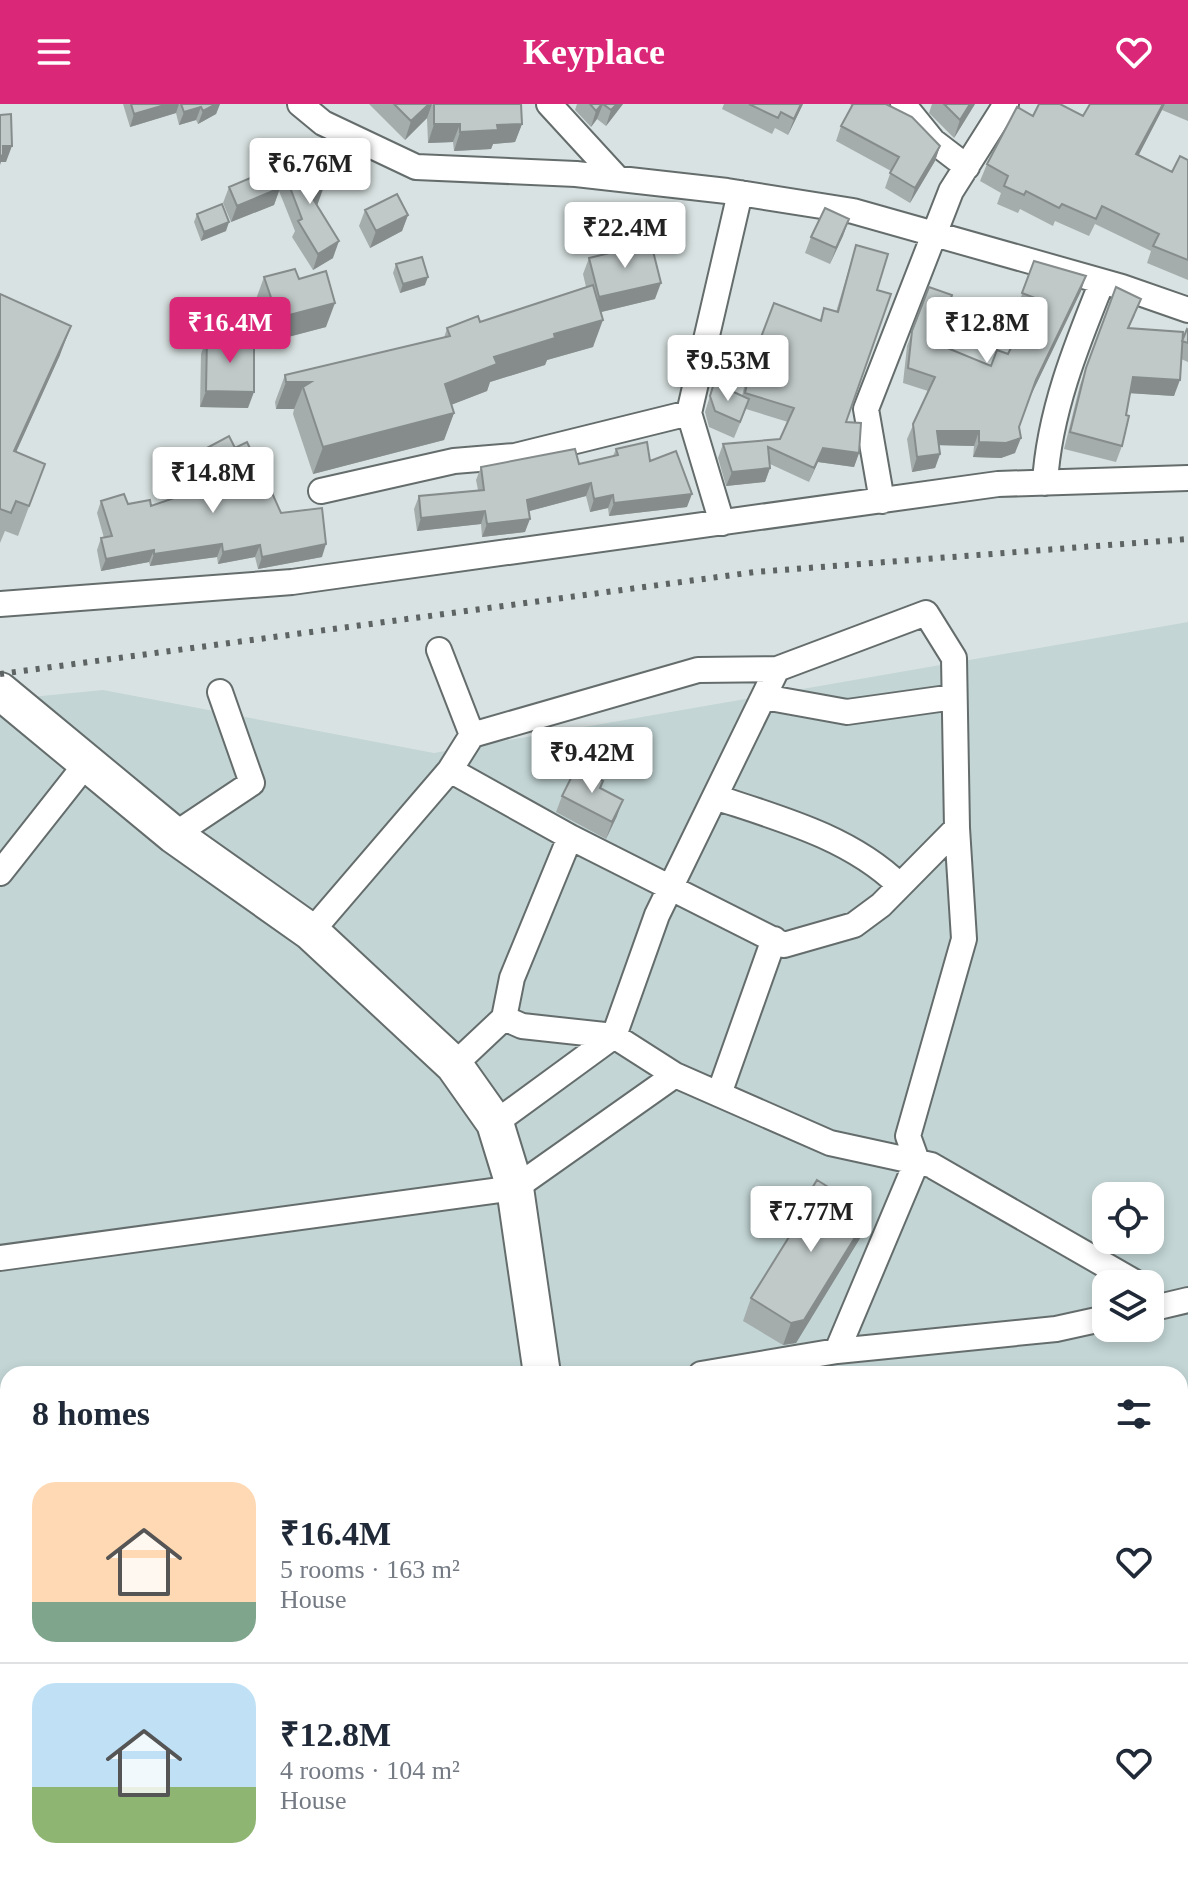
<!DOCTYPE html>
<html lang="en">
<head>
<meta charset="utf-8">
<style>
  body { margin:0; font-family:Georgia,serif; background:#f6f6f7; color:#1f2937; height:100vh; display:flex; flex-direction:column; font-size:30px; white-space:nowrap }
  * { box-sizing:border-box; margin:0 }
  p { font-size:26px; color:#747a83 }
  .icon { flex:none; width:44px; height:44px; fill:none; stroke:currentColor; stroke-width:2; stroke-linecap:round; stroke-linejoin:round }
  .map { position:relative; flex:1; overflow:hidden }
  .side { position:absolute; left:0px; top:1262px; width:1188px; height:512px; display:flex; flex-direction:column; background:#fff; border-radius:24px 24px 0 0; box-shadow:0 4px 12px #0003 }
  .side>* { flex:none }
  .fabs { position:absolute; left:1092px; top:1078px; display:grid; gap:16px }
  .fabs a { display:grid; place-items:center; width:72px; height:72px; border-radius:16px; background:#fff; box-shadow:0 4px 12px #0003; font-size:40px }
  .price { position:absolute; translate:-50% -68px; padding:0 18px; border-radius:8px; background:#fff; color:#222; font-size:26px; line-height:52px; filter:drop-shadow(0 2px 4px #0008) }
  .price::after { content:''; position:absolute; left:50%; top:48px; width:24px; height:18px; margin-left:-12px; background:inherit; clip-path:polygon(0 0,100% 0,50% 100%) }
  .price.current { background:#db2777; color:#fff }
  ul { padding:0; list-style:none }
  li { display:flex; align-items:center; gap:24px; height:200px; padding:0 32px }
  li+li { border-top:2px solid #e0e1e3 }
  li span { display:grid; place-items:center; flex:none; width:224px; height:160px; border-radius:24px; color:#555 }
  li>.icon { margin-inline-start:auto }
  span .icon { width:96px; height:96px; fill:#fffc; stroke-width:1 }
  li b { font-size:34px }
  h2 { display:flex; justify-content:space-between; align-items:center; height:96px; padding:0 32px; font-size:34px }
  header { display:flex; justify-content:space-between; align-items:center; height:104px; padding:0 32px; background:#db2777; color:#fff; font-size:36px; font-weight:700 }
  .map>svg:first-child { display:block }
  .built { fill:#c3d5d5; fill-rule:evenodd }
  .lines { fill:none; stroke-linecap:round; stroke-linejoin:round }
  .service-casing { stroke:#656d6c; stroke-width:16 }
  .minor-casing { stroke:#656d6c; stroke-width:28 }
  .primary-casing { stroke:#656d6c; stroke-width:40 }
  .service { stroke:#fff; stroke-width:12 }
  .minor { stroke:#fff; stroke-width:24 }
  .primary { stroke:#fff; stroke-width:36 }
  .rail { stroke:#5e6363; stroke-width:6; stroke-dasharray:4 8; stroke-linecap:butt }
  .wall { fill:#a5acac }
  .shaded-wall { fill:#868c8c }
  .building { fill:#c0c8c8; stroke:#868c8c; stroke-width:2 }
</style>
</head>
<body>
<header><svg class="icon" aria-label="menu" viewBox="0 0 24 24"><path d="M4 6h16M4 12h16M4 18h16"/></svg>Keyplace<svg class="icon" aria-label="heart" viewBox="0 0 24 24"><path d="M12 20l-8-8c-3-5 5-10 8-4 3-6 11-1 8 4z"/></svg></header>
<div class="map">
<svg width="1188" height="1774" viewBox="0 0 1188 1774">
  <rect width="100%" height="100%" fill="#d9e2e2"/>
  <path class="built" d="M1188,518V1774H0V596L103,586L434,649ZM1106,1092H1150V1136H1106ZM1106,1180H1150V1224H1106ZM8,1270H1180V1766H8Z"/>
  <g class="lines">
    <g class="service-casing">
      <path id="service" d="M0,1365L8,1364"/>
    </g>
    <g class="minor-casing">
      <path id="minor" d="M300,0L323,19L416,63L576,70L727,87L853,107L1122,183L1188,206
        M549,0L617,74
        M903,0L933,37L967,63
        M1045,379C1049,309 1076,242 1102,178
        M321,387L454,357L515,352L689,309
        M882,397L866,305L951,87L1006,0
        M722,419L689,309L740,89
        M0,500L292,478L998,380L1188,374
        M439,546L472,631L450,666L570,733L512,874L504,914L454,961
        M777,565L926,509L954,554L957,724L964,835L908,1032L917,1057L837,1247
        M764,593L847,608L954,593
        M472,631L698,566L777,565L657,811L614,932L495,1019
        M715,693C778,714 850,733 899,781
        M174,731L252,679L220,588
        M570,733L784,841L854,821L881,801L957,724
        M0,769L86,660
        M311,828L450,666
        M504,914L522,922L614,932L675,971L830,1039L931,1061L1138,1180
        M719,990L774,835
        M0,1154L515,1084L675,971
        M1150,1205L1188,1196
        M701,1270L837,1247L1056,1225L1106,1214"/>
    </g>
    <g class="primary-casing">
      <path id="primary" d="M0,587L174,731L311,828L454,961L495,1019L515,1084L542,1270
        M601,1766L602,1774"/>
    </g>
    <use href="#service" class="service"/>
    <use href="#minor" class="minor"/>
    <use href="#primary" class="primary"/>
    <path class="rail" d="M0,570L755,468L1188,435"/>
  </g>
  <path class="wall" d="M123,0H220L216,10L198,20L196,16L179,21L176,9L130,23Z
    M369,0H521L522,20L515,38L493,40L491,45L454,47L453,38L428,39L427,14L405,36Z
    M577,0H623L606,22L597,15L591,23L575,6Z
    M724,0H803L788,31L775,24L772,30L722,5Z
    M850,0H886L940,42L935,57L910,99L885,84L891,67L836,37L841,22L852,2Z
    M932,0H975L954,34L929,9Z
    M1090,0H1188V17L1162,6L1138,51L1172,68L1188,56V176L1147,159L1151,147L1095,120L1089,132L1055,117L1053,122L1020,105L1018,109L997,100L1001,89L980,77L987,60L1033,12H1083Z
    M283,65L317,101L333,154L313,166L292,133L295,127L279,87L274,101L231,118L223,99L229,83L278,79Z
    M365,106L408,111L402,127L370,144L359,122Z
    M197,110L226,127L201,137L194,118Z
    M849,115L830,160L805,149L811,133Z
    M856,141L877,186L846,318L859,349L854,363L818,358L809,378L770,360V364L765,378L726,382L718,354L723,340L780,335L788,318L746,305L734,334L709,323L705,308L714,279L742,292L747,271L774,199L820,216L824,204L836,208Z
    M589,154L655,195L601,208L593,243L547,256L545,261L490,278L487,287L451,301L454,309L444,336L313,370L293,310L294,305H276L275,298L285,271L444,234L447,224L480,218L586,183L583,170Z
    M1034,157L1081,187L1031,291L1019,323L1015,349L1001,354L973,353L974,342L939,341L940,350L935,364L912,368L907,335L928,287L903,279L907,242L929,183L935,239L991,262L1008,250L1028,208L1017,204Z
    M396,160L425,181L400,189L393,169Z
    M264,173L299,175L326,223L269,238L255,198Z
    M1116,183L1135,211L1129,224L1182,237L1188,226V258L1181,255L1174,292L1130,289L1122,342L1116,358L1064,345L1080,281Z
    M0,190L60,251L16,348L45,360L18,432L5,427L0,439Z
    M207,234L248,304L200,303L201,250Z
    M235,344L259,383L281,409L322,453L258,465L255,453L218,460L217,453L150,462L149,458L101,467L97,446L101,434H104L97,409L101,397L151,402L212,381L200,357L205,345Z
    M616,345L650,357L687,403L609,412L608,404L590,408L586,392L529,407L525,428L482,433L481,420L417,427L414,405L419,392L478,386L476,376L481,363L579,360L613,352Z
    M603,677L600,685L617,712L606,735L556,708L562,692Z
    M797,1109H870L862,1131L796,1239L783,1241L743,1217L751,1194L790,1132L789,1131Z"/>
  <path class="shaded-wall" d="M168,0H179L176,9L130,23L134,10Z
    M216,0H220L216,10L198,20L203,7Z
    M429,0H432L427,14L405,36L411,17Z
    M603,0L597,15L591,23L596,7Z
    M617,0H623L606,22L611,6Z
    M801,0H803L788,31L794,15Z
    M970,0H975L954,34L960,16Z
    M1163,0H1165L1162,6L1130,68L1136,50Z
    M201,3L196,16L179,21L184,8Z
    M434,20H460L453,38L428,39Z
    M522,20L515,38L493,40L491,45L454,47L460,28L497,21Z
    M3,42H12L6,58H1L0,61V50Z
    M940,42L935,57L910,99L915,84Z
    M280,84L274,101L231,118L237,102Z
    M323,85L317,102L310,90Z
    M408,111L402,127L370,144L376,127Z
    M849,115L843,132L830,160L836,144Z
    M229,118L226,127L201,137L204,128Z
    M339,137L333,154L313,166L318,150Z
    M1086,172L1081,187L1031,291L1036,276Z
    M428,173L425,181L400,189L403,180Z
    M661,179L655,195L593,210L599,193Z
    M335,199L326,223L269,238L278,214Z
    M603,216L593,243L547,256L545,261L490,278L487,287L435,307L445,280L494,253L554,230Z
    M71,222L60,251L3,377L14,347Z
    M1133,273L1180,276L1174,292L1127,289Z
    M286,278H311L303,283L294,305H276Z
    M206,287L254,288L248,304L200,303Z
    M454,309L444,336L313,370L323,343Z
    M937,327H979L974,342L932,341Z
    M1021,334L1015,349L1001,354L973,353L979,338Z
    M823,344L859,349L854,363L818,358L809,378Z
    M940,350L935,364L912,368L917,353Z
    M770,364L765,378L726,382L732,368Z
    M263,371L259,384L241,388L245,376Z
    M591,379L586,392L522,409L527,396Z
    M692,390L687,403L609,412L614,399Z
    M613,391L608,404L590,408L594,395Z
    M485,407L481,420L417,427L421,414Z
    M530,415L525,428L482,433L487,420Z
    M222,440L217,453L150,462L154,450Z
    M326,440L322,453L258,465L262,453Z
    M260,441L255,453L218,460L223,448Z
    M154,446L149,458L101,467L106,455Z
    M623,696L617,712L606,735L612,718Z
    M870,1109L862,1131L796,1239L783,1241L791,1219Z"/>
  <path class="building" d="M131,0H168L134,10Z
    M181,0H216L203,7L201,3L184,8Z
    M394,0H429L411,17Z
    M434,0H521L522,20L497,21L498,26L460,28V20H434Z
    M590,0H602L596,7Z
    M603,0H617L611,6Z
    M749,0H801L794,15L781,8L778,14Z
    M853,0H886L912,13L940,42L915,84L890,69L899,53L841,22Z
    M944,0H970L960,16Z
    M1039,0H1060L1083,12L1090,0H1163L1136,50L1172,68L1180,52L1188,56V156L1153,142L1159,130L1102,102L1096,115L1062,100L1059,104L1026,87L1024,91L1004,82L1008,72L987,60L1017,3L1033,12Z
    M11,10L12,42H3V51L0,52V11Z
    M313,58L323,85L310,90L339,137L318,150L298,117L302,115L283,65Z
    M272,65L280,84L237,102L229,83Z
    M397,90L408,111L376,127L365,106Z
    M222,100L229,118L204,128L197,110Z
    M825,104L849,115L836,144L811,133Z
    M651,139L661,179L599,193L589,154Z
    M856,141L888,150L877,186L891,190L846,318L861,319L859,349L823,344L814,364L768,343L770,364L732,368L723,340L780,335L794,304L745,289L752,257L774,199L821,217L824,204L838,208Z
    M422,153L428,173L403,180L396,160Z
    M1034,157L1086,172L1036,276L1019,323L1021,334L1006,339L979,338V327H937L940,350L917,353L913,320L935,273L908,264L912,227L929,183L952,191L935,239L991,262L997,246L1008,250L1035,194L1022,189Z
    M295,165L299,175L326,167L335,199L278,214L264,173Z
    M593,181L603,216L554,230L555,234L494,253L497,260L445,280L454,309L323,343L303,283L311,278H286L285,271L450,232L447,224L478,212L480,218Z
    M1116,183L1141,195L1128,224L1183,228L1180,276L1133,273L1126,311L1129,312L1122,342L1070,328L1086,264Z
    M0,190L71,222L14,347L45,360L29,402L16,397L11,409L0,405Z
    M1187,225L1188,226V239L1182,237Z
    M207,234L254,235V288L206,287Z
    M714,279L749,295L740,318L715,307L710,292Z
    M229,332L235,344L247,338L263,371L245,376L246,383L269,382L281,409L322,404L326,440L262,453L260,441L223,448L222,440L154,450V446L106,455L101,434L112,432L101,397L124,390L128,400L150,396L151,402L221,378L205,345Z
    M647,338L650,357L676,347L692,390L614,399L613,391L594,395L591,379L527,396L530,415L487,420L485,407L421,414L419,392L484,386L481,363L575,345L579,360L618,351L616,345Z
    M576,664L603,677L600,684L623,696L612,718L562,692Z
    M817,1076L870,1109L804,1216L791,1219L751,1194L802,1112L797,1109Z"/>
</svg>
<div class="fabs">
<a><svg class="icon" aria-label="locate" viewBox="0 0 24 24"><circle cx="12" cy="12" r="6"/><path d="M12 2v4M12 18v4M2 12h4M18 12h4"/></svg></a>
<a><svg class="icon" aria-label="layers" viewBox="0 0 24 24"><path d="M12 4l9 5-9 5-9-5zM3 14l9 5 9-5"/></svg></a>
</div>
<b class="price" style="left:310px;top:102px">₹6.76M</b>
<b class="price" style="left:625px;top:166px">₹22.4M</b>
<b class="price current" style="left:230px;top:261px">₹16.4M</b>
<b class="price" style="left:987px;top:261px">₹12.8M</b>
<b class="price" style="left:728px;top:299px">₹9.53M</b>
<b class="price" style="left:213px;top:411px">₹14.8M</b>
<b class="price" style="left:592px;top:691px">₹9.42M</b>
<b class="price" style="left:811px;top:1150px">₹7.77M</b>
<section class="side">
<h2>8 homes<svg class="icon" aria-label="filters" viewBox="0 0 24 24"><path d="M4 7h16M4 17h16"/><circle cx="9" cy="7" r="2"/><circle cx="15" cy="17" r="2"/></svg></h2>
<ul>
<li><span style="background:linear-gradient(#ffd9b3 75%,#7fa58c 0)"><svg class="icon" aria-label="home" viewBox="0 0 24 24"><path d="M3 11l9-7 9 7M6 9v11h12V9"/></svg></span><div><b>₹16.4M</b><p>5 rooms · 163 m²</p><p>House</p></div><svg class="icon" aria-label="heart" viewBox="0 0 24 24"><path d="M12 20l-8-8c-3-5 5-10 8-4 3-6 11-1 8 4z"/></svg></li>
<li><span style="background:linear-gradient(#bfe0f5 65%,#8fb573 0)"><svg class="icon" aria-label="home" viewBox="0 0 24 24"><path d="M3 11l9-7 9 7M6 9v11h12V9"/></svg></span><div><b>₹12.8M</b><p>4 rooms · 104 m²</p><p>House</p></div><svg class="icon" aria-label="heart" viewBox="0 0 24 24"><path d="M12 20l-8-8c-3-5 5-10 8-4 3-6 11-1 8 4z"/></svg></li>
</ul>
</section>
</div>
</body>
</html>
